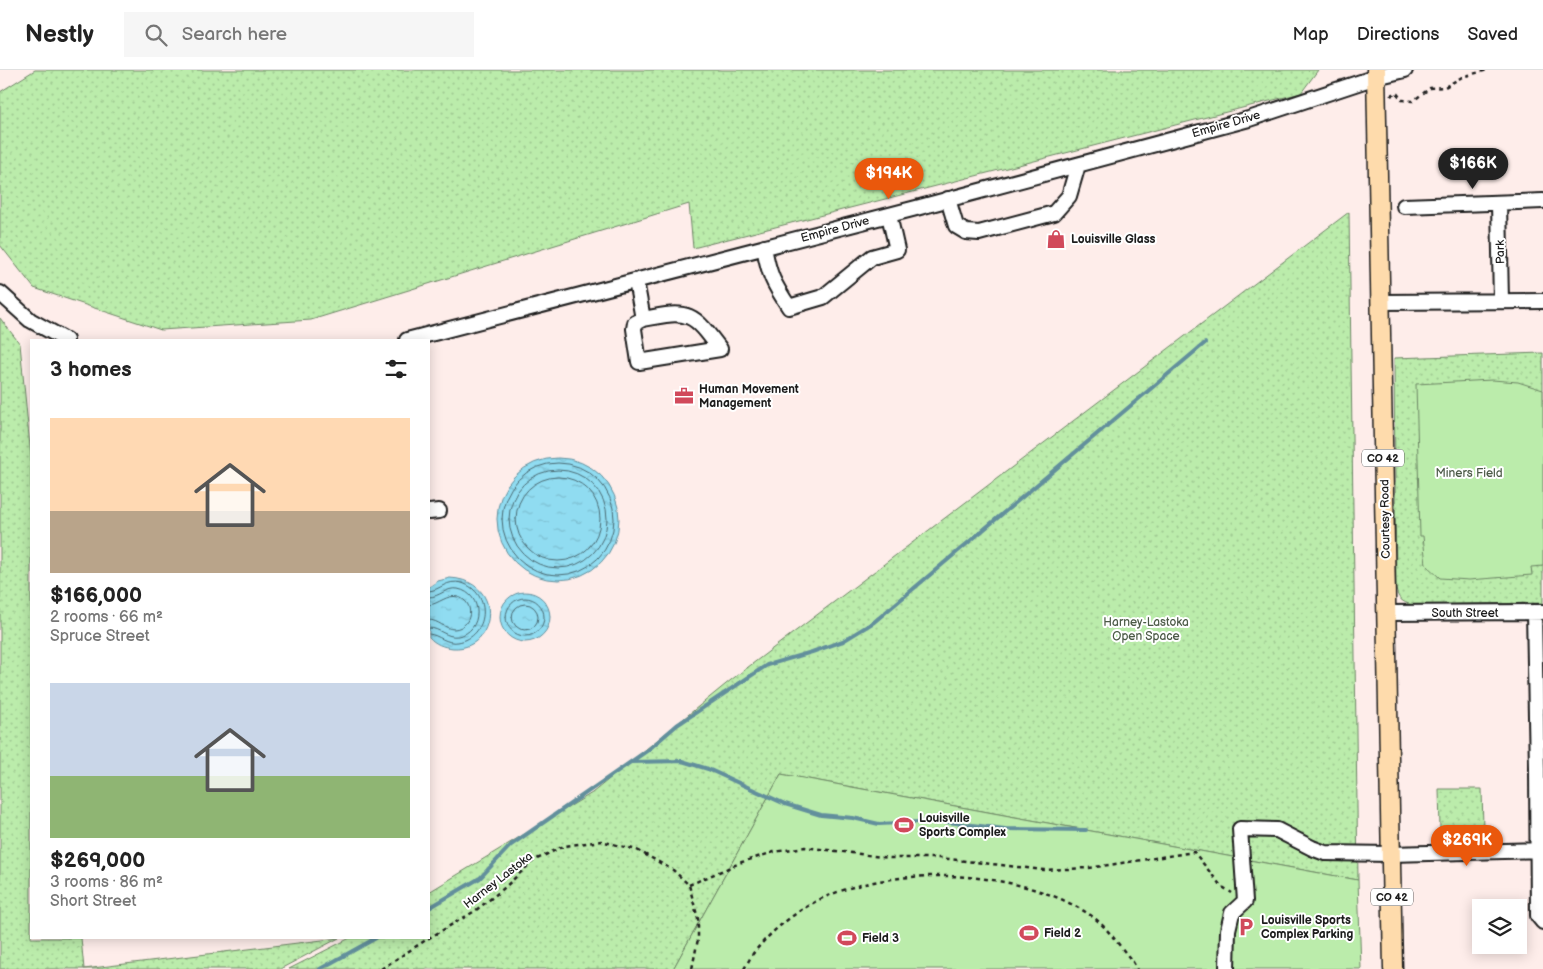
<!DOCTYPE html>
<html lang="en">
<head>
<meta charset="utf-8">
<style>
  body { margin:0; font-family:"Balsamiq Sans",sans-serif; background:#f6f6f6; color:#222; height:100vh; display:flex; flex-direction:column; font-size:19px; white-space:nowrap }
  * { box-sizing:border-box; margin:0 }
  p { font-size:16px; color:#767676 }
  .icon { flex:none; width:28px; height:28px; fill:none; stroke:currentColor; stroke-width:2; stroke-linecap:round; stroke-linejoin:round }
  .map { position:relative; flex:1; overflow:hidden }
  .side { position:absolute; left:30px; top:269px; width:400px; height:600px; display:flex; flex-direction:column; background:#fff; border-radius:0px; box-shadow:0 2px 12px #0003 }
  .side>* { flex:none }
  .tools { position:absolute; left:1472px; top:829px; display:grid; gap:10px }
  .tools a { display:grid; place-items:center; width:55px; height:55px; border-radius:0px; background:#fff; box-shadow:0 2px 12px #0003; font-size:25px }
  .price { position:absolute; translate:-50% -42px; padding:0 11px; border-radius:18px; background:#ea580c; color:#fff; font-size:16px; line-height:32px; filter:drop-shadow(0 1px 2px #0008) }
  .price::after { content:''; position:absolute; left:50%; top:30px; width:15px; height:11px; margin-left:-8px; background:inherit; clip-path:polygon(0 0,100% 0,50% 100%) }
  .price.selected { background:#222; color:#fff }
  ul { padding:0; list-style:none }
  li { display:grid; align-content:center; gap:10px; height:265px; padding:0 20px }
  li span { display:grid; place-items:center; height:155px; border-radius:0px; color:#555 }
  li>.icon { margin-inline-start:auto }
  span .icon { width:90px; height:90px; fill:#fffc; stroke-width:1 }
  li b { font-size:21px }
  h2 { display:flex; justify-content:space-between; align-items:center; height:60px; padding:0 20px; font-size:21px }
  header { display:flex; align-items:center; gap:30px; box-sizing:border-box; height:70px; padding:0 25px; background:#fff; border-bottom:1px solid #e0e0e0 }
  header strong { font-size:24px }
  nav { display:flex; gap:28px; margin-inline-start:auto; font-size:18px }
  .search { width:350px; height:45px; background:#f6f6f6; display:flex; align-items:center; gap:12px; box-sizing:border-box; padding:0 18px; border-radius:0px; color:#767676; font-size:19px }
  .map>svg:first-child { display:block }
  .green { fill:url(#green-dots); stroke:#6c8464 }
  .pitch { fill:#bbecab; stroke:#6c8464 }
  .water { fill:url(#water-ripples); stroke:#628f9c }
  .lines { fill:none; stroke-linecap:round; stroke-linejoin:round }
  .shore { stroke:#4a6971; stroke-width:1 }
  .stream { stroke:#628f9c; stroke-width:4 }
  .minor-casing { stroke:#1c1c1c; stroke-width:18 }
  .major-casing { stroke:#1c1c1c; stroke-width:21 }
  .path { stroke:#1c1c1c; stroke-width:2.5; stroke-dasharray:4 4; stroke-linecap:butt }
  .minor { stroke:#fff; stroke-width:14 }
  .major { stroke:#fedbac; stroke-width:18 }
  .labels { text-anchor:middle; stroke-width:4; stroke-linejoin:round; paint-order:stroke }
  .shield { fill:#fff; stroke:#606060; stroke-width:1 }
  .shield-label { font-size:11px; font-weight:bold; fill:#1c1c1c }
  .street-label { font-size:12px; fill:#1c1c1c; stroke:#fff }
  .poi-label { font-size:12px; font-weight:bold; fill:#1c1c1c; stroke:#fff; text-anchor:start }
  .park-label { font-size:12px; fill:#4c5a47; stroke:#fff }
</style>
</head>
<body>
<header>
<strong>Nestly</strong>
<div class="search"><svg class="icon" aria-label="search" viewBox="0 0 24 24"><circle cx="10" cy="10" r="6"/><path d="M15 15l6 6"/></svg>Search here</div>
<nav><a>Map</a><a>Directions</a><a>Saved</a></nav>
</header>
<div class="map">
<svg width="1543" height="899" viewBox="0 0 1543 899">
  <defs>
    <pattern id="green-dots" width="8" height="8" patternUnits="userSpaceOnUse" patternTransform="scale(1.25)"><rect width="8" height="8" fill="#bbecab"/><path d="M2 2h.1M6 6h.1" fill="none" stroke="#a0ca93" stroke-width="1.8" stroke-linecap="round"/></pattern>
    <pattern id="water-ripples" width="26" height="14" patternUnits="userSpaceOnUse" patternTransform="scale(1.25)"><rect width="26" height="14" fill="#90dcf1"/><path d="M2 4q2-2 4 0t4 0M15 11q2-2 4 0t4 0" fill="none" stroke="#7cbcce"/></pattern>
  </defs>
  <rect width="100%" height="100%" fill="#feedea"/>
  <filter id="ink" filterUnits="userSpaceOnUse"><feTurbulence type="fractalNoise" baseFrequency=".02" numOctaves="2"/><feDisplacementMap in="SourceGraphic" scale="10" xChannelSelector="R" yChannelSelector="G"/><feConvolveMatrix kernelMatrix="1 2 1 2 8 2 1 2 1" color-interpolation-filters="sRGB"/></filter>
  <g filter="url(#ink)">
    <path class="green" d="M35,0H1318L1301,23L693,178L689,134L311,250L161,260L34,218L0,175V22Z
      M1349,142L1358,810L781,704L673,899H289L350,868H429V822L592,723L731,610Z
      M0,248L20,274L31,387V868H81L84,899L339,868L280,899H0Z
      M1543,283V533L1412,535C1402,532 1398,529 1396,519L1394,288Z
      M1439,719H1482L1483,758L1440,759Z"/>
    <path class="pitch" d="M1492,310L1518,312L1543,320V496L1531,497L1532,505L1469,510L1440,508L1426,495L1423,466H1420L1416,314Z
      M781,704L1358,810L1361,899H673Z"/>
    <path class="water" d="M497 449a61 61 0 1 1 122 0a61 61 0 1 1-122 0Z
      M450,508C506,511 496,581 453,578C443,577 435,574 429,567V517L438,511Z
      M500 547a25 25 0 1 1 50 0a25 25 0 1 1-50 0Z"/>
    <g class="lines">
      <path class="shore" d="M502 449a56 56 0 1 1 112 0a56 56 0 1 1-112 0Z
        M509 449a49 49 0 1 1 98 0a49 49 0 1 1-98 0Z
        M516 449a42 42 0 1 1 84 0a42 42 0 1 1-84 0Z
        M429,521C441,520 446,509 462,513C493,523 489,567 458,572C446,574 439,565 429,564
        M429,527C440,527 446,517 458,519C484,524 483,562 458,566C446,568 440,558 429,558
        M506 547a19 19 0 1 1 38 0a19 19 0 1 1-38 0Z
        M512 547a13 13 0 1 1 26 0a13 13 0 1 1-26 0Z
        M429,535C439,534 447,524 458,527C476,532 472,558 454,559C445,559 438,550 429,550"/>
      <path class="stream" d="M631,692L682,691L708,699L785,734L821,745L853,748L879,754L939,751L1005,759L1086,760
        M429,838L480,808L511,775L648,680L677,655L767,595L812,582L843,571L874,552L1205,273
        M320,899L376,868"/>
      <g class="minor-casing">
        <path id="minor" d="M948,129L956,156L966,162L979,163L1054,143L1069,126L1078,95
          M1499,133L1501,231
          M1404,136L1543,131
          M764,177C769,205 773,213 789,237L823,227L872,187L897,180L889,145
          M636,211L643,249L635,253L634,259L639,292L720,279C693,243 690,239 643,249
          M0,223L30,250L66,270
          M1380,232L1543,231
          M407,270L920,137L1249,49L1376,7L1405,0
          M429,442L439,441
          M1534,542L1537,699L1538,846L1543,852
          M1387,543L1542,542
          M1227,899L1228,860L1232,843L1245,831L1240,759L1277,760L1312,778L1325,783L1391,784L1543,780"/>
      </g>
      <g class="major-casing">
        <path id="major" d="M1376,0L1393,899"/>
      </g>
      <path class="path" d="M1391,26L1396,22L1402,30L1413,31L1430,18L1445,17L1462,7L1487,0
        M689,815L742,792L774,782L805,777L890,788H940L1044,800L1089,798L1194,782L1221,816L1232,823
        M381,899L429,868L475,841L503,819L533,791L564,776L601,771L637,780L673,800L689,815L698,849V869L692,899
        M744,899C748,893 751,885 756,880C773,859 800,838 825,827C900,794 1025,799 1093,847C1107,857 1121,878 1133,892L1137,899"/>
      <use href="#minor" class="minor"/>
      <use href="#major" class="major"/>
    </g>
  </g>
  <defs>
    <g id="shop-bare" transform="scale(1.5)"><path d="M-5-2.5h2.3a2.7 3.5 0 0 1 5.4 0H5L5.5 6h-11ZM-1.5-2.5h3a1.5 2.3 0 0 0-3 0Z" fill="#d1495b" stroke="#fff" stroke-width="2.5" paint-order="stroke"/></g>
    <g id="office-bare" transform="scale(1.5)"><path d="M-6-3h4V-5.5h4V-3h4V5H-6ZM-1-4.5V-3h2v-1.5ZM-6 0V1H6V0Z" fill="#d1495b" stroke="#fff" stroke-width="2.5" paint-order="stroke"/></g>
    <g id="stadium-bare" transform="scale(1.5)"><path d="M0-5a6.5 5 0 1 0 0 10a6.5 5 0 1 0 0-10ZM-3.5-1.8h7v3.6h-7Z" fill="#d1495b" stroke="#fff" stroke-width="2.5" paint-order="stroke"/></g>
    <g id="parking-bare" transform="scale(1.5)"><path d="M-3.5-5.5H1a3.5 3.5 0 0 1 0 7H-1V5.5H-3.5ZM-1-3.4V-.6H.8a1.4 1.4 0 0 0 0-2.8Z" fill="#d1495b" stroke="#fff" stroke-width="2.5" paint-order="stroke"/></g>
  </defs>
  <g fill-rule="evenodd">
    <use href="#shop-bare" x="1056" y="169"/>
    <use href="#office-bare" x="684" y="326"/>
    <use href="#stadium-bare" x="904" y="755"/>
    <use href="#parking-bare" x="1246" y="857"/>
    <use href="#stadium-bare" x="1029" y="863"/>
    <use href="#stadium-bare" x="847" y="868"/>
  </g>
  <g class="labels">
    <g class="shield">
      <rect x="1362" y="379.5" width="42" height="17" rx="4"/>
      <rect x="1371" y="818.5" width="42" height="17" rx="4"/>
    </g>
    <g class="shield-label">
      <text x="1383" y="392">CO 42</text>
      <text x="1392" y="831">CO 42</text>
    </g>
    <g class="street-label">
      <text transform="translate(1226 54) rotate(-16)" y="4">Empire Drive</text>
      <text transform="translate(835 159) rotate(-15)" y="4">Empire Drive</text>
      <text transform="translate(1500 182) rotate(-91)" y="4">Park</text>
      <text transform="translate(1385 449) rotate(-91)" y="4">Courtesy Road</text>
      <text x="1465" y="547">South Street</text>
      <text transform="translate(498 810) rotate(-38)" y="4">Harney Lastoka</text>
    </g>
    <g class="poi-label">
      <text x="1071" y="173">Louisville Glass</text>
      <text x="699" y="323">Human Movement<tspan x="699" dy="14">Management</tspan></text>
      <text x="919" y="752">Louisville<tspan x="919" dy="14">Sports Complex</tspan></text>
      <text x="1261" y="854">Louisville Sports<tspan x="1261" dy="14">Complex Parking</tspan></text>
      <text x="1044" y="867">Field 2</text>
      <text x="862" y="872">Field 3</text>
    </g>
    <g class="park-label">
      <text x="1469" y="407">Miners Field</text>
      <text x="1146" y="556">Harney-Lastoka<tspan x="1146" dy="14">Open Space</tspan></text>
    </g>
  </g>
</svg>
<div class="tools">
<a><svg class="icon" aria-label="layers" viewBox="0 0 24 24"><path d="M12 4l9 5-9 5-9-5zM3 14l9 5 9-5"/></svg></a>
</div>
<b class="price selected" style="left:1473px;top:120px">$166K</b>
<b class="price" style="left:889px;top:130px">$194K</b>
<b class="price" style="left:1467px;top:797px">$269K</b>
<section class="side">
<h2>3 homes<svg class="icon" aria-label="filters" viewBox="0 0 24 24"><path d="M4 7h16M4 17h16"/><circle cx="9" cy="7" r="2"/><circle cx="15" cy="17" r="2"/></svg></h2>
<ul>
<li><span style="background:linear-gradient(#ffd9b3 60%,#b9a48a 0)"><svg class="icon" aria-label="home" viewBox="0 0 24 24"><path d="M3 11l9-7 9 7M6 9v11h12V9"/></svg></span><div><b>$166,000</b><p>2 rooms · 66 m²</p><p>Spruce Street</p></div></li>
<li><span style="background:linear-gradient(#c9d6e8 60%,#8fb573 0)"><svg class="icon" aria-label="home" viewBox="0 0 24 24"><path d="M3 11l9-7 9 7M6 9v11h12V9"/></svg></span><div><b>$269,000</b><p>3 rooms · 86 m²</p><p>Short Street</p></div></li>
</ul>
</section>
</div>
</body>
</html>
